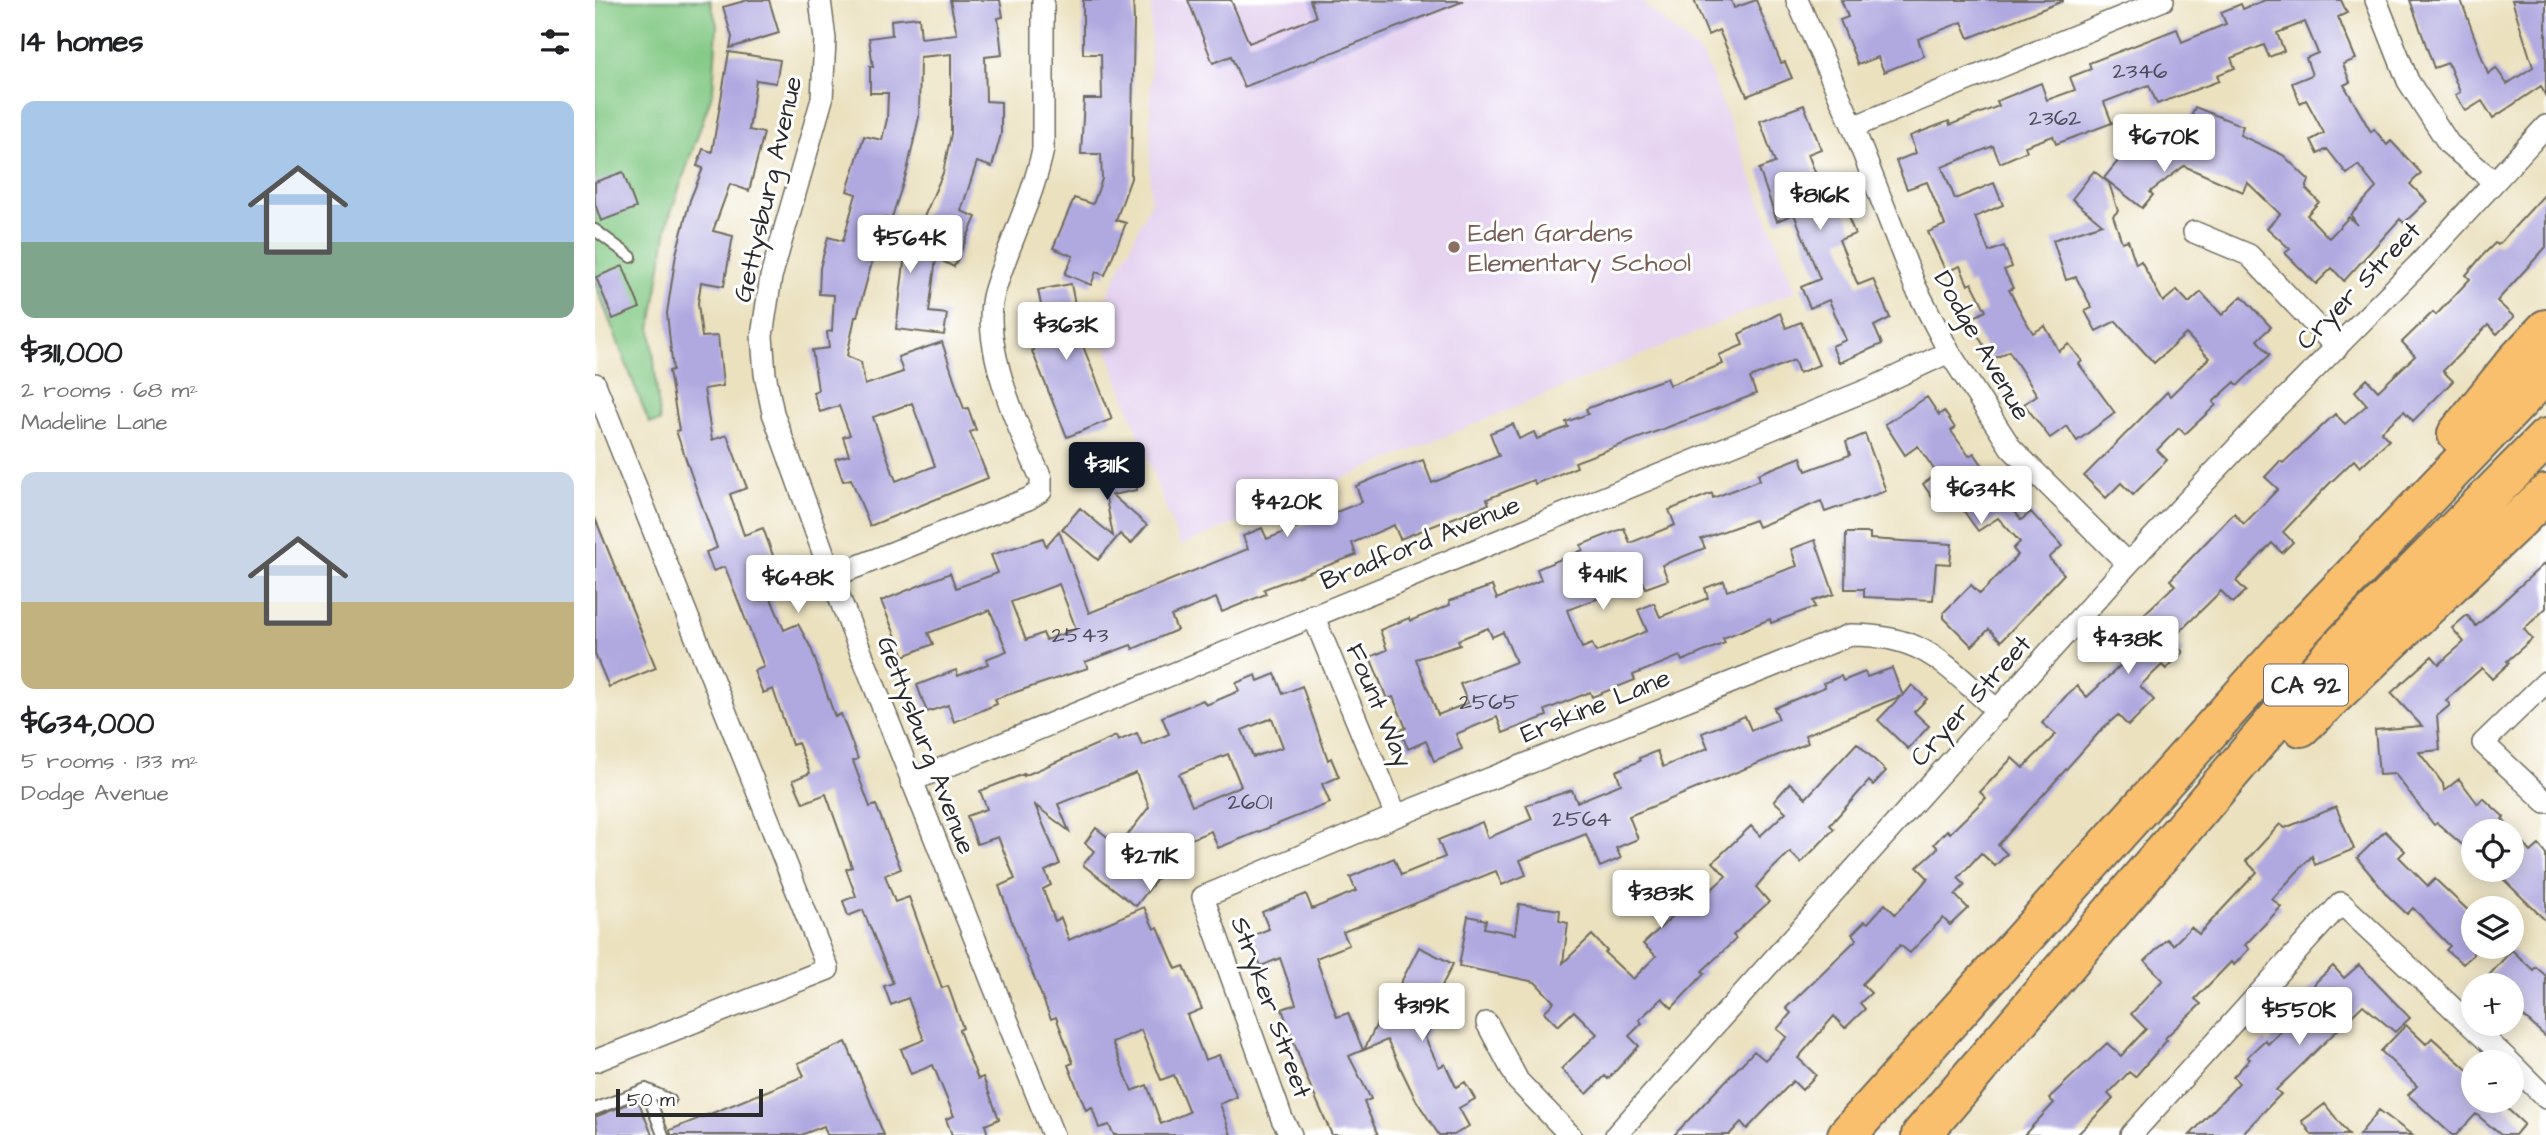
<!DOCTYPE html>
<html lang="en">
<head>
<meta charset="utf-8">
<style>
  body { margin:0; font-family:"Architects Daughter",sans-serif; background:#f6f6f6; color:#202124; height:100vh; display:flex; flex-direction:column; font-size:26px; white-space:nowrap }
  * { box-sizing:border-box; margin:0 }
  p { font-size:23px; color:#757577 }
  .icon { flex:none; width:38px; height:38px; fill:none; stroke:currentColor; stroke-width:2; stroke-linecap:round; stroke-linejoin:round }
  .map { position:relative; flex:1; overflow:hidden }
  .side { display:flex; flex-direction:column; background:#fff; width:595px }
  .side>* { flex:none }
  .fabs { position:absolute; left:1866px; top:819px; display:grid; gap:14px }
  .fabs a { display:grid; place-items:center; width:63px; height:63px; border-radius:50%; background:#fff; box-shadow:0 4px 18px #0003; font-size:35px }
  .scale { position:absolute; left:21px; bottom:18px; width:147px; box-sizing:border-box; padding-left:7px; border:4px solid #2b2b2b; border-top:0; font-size:19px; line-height:24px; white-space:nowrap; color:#2b2b2b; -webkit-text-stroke:5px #fff; paint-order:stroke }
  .price { position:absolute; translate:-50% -60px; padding:0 16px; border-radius:7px; background:#fff; color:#222; font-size:23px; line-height:46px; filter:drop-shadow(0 2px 4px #0008) }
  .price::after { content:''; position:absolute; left:50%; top:42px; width:21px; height:16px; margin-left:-10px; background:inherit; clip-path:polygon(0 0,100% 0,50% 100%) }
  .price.active { background:#111827; color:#fff }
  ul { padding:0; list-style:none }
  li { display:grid; align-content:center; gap:14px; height:371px; padding:0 21px }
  li span { display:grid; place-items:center; height:217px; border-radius:14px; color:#555 }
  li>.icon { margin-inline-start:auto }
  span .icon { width:126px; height:126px; fill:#fffc; stroke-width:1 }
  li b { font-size:30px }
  h2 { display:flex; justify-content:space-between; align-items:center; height:84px; padding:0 21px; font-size:30px }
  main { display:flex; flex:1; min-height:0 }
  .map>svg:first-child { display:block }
  .built { fill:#e5d3f0 }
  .green { fill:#83c985; stroke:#577a58; stroke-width:2 }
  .building { fill:#b0a9e0; fill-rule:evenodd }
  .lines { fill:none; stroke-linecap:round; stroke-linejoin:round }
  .service-casing { stroke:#6e6b5f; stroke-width:14 }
  .minor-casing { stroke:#6e6b5f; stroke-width:24 }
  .motorway-casing { stroke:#6e6b5f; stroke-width:42 }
  .service { stroke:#fff; stroke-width:10 }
  .minor { stroke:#fff; stroke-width:21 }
  .motorway { stroke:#f9bf6d; stroke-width:38 }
  .education-dot { fill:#8d6e63; stroke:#fff; stroke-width:2.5 }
  .labels { text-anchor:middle; stroke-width:6; stroke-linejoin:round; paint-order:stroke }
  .number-label { font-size:23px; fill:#4c4a58 }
  .shield { fill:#fff; stroke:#6b6b6b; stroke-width:2 }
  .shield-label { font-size:24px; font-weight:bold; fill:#2b2b2b }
  .street-label { font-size:26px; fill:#2b2b2b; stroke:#fff }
  .education-label { font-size:26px; fill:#785e54; stroke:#fff; text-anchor:start }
</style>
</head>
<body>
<main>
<section class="side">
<h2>14 homes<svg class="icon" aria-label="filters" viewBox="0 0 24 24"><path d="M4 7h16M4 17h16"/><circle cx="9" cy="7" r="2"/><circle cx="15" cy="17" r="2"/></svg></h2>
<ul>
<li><span style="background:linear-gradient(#a9c7e8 65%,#7fa58c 0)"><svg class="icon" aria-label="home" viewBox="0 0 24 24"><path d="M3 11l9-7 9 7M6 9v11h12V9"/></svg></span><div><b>$311,000</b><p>2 rooms · 68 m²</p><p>Madeline Lane</p></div></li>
<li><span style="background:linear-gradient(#c9d6e8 60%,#c2b280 0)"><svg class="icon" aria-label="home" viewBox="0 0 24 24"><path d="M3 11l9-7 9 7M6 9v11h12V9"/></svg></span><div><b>$634,000</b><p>5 rooms · 133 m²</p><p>Dodge Avenue</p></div></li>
</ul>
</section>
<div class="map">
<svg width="1951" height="1135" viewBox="0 0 1951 1135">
  <rect width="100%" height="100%" fill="#fff"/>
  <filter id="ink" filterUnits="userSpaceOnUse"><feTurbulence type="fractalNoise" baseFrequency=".0143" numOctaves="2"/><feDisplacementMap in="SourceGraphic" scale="14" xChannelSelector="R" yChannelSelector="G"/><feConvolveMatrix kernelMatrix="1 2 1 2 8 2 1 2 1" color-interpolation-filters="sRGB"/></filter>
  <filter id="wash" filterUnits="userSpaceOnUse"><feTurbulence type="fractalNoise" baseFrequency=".00686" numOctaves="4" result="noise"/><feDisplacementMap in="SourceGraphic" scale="28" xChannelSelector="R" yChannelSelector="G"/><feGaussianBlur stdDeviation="1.57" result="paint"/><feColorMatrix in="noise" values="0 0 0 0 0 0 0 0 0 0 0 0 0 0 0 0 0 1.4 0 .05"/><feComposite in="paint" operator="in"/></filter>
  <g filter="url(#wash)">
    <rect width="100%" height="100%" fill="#ebe1bf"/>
    <path class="built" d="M556,0H1044L1109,57L1201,291L585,546L501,320L555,204Z"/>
    <path class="green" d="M0,0H115L122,25L118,91L73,221L56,329L65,422L54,423L0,283Z"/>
    <g id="blocks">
      <path class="building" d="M153,0H174L184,33L135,48L137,37L128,7Z
        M355,0H405L408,17L403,18L407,55L390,57L391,101L406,102V134L397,167L382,162L366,211L381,217L359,267L341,258L334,312L352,314L349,335L301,329L309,263L348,173L356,134V54L325,57L324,117L312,171L296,220L289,218L262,317H260L252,356L266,362L270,385L308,372L303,357L347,342L369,409L373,408L381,430L375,432L393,478L275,526L256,479L248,481L240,459L254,455L248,437L255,435L244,406L225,412L218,392L223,390L217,350L234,348L232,332L237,331L239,295L224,294L225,268L233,237L248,241L261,194L252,191L269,136L287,140L292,119L293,93H275V66L278,67L274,38L297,35L296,20L324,17L326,38L362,34ZM317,403L340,466L301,481L278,417Z
        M488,0H538L539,20L536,178L521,220L531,223L510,275L501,272L496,285L470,274L478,256L458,248L479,198L498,204L507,179L506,154H486L489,99H507L506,54H488Z
        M593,0H636L654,43L721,17L715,0L869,1L649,87L636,56L618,63Z
        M1099,0H1136L1139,8L1161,0L1186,63L1190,62L1197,78L1152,96L1124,30L1113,35Z
        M1246,0H1468V1L1374,38L1367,22L1323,39L1329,56L1289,72L1283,57L1263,65L1245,20L1253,17Z
        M1670,0H1746L1752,13L1743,17L1761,59L1748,64L1755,82L1749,85L1776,132L1779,129L1792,145L1796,141L1826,173L1815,184L1832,201L1809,223L1805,219L1749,281L1737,268L1721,284L1690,253L1695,249L1672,228L1685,214L1652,182L1648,192L1589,166L1555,192L1558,195L1547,208L1509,178L1532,150L1530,147L1563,123L1583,149L1600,107L1648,126L1645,135L1688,155L1714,180L1711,189L1724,202L1712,215L1734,238L1754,217L1762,225L1756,215L1781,188L1763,165L1752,174L1732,149L1723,154L1716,140L1729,133L1711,100L1705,103L1697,83L1717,75L1711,58L1723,53L1710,22L1682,33L1689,51L1674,57L1669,45L1636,58L1640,68L1622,75L1624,81L1562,104L1554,85L1509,102L1517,123L1461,144L1458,136L1430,146L1432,151L1405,163L1398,146L1347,167L1360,199L1399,183L1408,205L1380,217L1394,252L1409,246L1417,267L1409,270L1418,288L1414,290L1429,318L1438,333L1450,326L1464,351L1474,344L1487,361L1484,364L1520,413L1482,441L1472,426L1455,438L1429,404L1442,395L1414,351L1397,360L1381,332L1375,319L1391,311L1377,283L1373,285L1365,266L1351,272L1333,232L1350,225L1332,182L1312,189L1301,161L1321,153L1315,136L1354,121L1355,125L1404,106L1402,101L1446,83L1452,100L1480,90L1475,77L1496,69L1494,63L1582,29L1587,42L1631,24L1626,12L1646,4L1648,9Z
        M1815,0H1866L1893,74L1901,68L1912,84L1938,67L1917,0H1951V97L1946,86L1898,118L1887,101L1871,111L1860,95L1865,92L1853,63L1839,68Z
        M134,52L185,60L181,83L161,80L154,130L169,133L154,191L135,184L118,231L138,236L129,286L106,282L103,303L107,337L123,336L128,386L109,389L117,440L132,435L152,488L135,494L149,535L168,528L186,578L170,584L189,630L203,624L216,648L240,717L246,714L263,759L258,761L275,807L281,805L306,869L290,875L300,902L314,897L347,988L353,986L368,1028L364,1030L376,1062L383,1079L388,1077L404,1119L390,1125L393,1135H357L351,1119L359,1116L338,1065L316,1074L306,1049L329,1040L313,998L296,1005L289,986L298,983L268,910L253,916L248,901L261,896L251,869L257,867L231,794L208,803L198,780L215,773L203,743L197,745L178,689L168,693L159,671L169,667L130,567L118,571L111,552L122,548L81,431L84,430L74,371L78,370L72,313L81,254L95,200L108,168L102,166L108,149L117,152Z
        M1209,105L1226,149L1213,154L1230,198L1243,193L1260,234L1244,240L1263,285L1278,279L1295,318L1279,326L1287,344L1244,363L1237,346L1251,340L1234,300L1215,308L1206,287L1225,279L1199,214L1182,221L1164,169L1180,163L1165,121Z
        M1499,171L1514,183L1523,211L1518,216L1527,242L1533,240L1541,264L1546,261L1568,302L1582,290L1594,303L1606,292L1627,315L1647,296L1676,327L1662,340L1675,355L1643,385L1640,382L1618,402L1621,405L1590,434L1584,428L1562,450L1572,460L1538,495L1526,483L1511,498L1489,476L1572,392L1575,396L1614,358L1591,334L1559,363L1521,321L1501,331L1490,311L1497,308L1481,277L1471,280L1458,240L1507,224L1477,199Z
        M28,172L41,208L6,221L0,204V182Z
        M1951,193V247L1902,301L1919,317L1902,334L1893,325L1848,371L1858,381L1818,421L1809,411L1786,432L1794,440L1765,467L1759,460L1733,485L1688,532L1698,542L1687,553L1677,543L1641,581L1651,591L1638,603L1626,591L1576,640L1588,652L1571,669L1567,665L1545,686L1559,700L1533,726L1523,715L1508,728L1403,845L1412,854L1400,866L1386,853L1363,878L1370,885L1360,895L1373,908L1355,925L1348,918L1315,953L1305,945L1267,984L1276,993L1265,1003L1270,1009L1250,1028L1239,1016L1203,1058L1221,1075L1207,1090L1198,1081L1152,1129L1146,1122L1134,1135H1079L1159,1051L1170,1060L1192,1037L1182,1029L1196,1013L1191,1008L1262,939L1257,934L1270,921L1273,923L1290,904L1300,914L1322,891L1333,878L1322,867L1343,848L1339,844L1352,830L1355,833L1391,798L1385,792L1417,758L1428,768L1461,734L1447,723L1470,697L1482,686L1492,697L1527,664L1512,649L1580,585L1575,580L1639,513L1649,524L1683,489L1670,477L1685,461L1688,463L1740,414L1750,424L1772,405L1760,391L1772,379L1783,391L1820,356L1807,342L1838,312L1841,315L1875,279L1871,275L1887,256L1900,243L1903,245Z
        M28,266L45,308L18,319L1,277Z
        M476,284L484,325L480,326L517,419L472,437L437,351L439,350L432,314L447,310L443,290Z
        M1185,313L1191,328L1206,322L1224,365L1204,373L1199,360L1155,378L1161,394L980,462L982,467L940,484L938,480L892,499L894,504L805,539L799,525L757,543L761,555L669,589L671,594L627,612L621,598L576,616L582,630L538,649L536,645L490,662L493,668L400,699L402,704L359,722L353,705L332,712L322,685L361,670L363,676L393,664L391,659L412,651L395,610L333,633L338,644L309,656L286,601L355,573L361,588L403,573L396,555L448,538L451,546L464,531L494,613L653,549L648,536L667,528L672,539L767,502L761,486L782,477L828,460L837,483L904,456L895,433L918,424L924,439L939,432L942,439L973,427L971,422L993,414L991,409L1029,394L1072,378L1075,385L1128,364L1124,355L1148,345L1144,334ZM464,584L481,629L451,640L448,633L431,640L416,602Z
        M1332,397L1344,415L1349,411L1360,428L1356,431L1374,456L1379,453L1426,520L1436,512L1467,546L1454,558L1469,574L1406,641L1394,629L1377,646L1349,618V612L1376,585L1385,594L1423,555L1418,549L1425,542L1403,518L1383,531L1356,493L1341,503L1328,484L1342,474L1323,446L1310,455L1290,424Z
        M1270,434L1291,491L1230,512L1226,501L1163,527L1160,520L1106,539L1110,548L1067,565L1073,580L1051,588L1045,574L1013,587L1015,594L972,610L987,648L997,644L1001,652L1052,631L1043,610L1059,603L1065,617L1113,598L1110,588L1129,581L1132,591L1202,566L1196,549L1220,540L1239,594L1218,601L1220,607L1176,623L1175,619L1128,638L1130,643L1087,661L1085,656L1038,675L1040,680L997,697L995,692L950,710L952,716L908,733L902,717L861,734L867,749L839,761L831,741L813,749L805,730L811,728L798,697L792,699L775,657L792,650L785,630L814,618L815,621L855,605L854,601L897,586L902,599L946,580L942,569L988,550L986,545L1029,528L1035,543L1080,525L1074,510L1117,493L1118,498L1165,480L1163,474L1206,457L1211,471L1255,455L1251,442ZM893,628L897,637L908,632L921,662L865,684L873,703L843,715L821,659L865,645L863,640Z
        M533,445L542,490L517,495L552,525L536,544L525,534L503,560L467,529L485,508L518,536L508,482L518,471L489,477L485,454Z
        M0,518L61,668L14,687L0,654Z
        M1251,533H1275V539L1357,544L1355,564L1341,563L1338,600L1269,597V589H1250Z
        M1951,562V608L1929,629L1937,639L1912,661L1914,663L1897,679L1887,668L1851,700L1855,705L1842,716L1845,750L1824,752L1848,784L1849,791L1864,779L1883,804L1888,798L1909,817L1907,819L1936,852L1944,845L1951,854V921L1899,870H1916V831H1878V854L1842,823L1839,825L1800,774L1784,775L1780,730L1827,726L1796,693L1837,656L1844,664L1869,642L1857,628L1872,615L1881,626Z
        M1297,668L1308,696L1317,685L1332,699L1319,712L1334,726L1313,749L1283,720L1306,696L1210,735L1213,743L1034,816L1043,839L1021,848L1026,858L1005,867L991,834L925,860L931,875L907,885L901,871L748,932L754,945L721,958L742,1017L753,1013L768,1050L754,1056L776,1099L769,1102L783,1135H737L713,1081L687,1009L701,1004L685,958L666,966L654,937L674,929L667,912L711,894L717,909L761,891L755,877L799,858L806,875L850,857L843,840L887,822L893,838L937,819L931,805L977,790L982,802L1026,784L1021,771L1045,761L1044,758L1062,751L1068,767L1113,748L1107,733L1150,716L1156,730L1184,719L1179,708L1230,687L1228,683L1246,676L1248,681L1270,672L1272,677Z
        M680,674L688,694L707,686L733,760L736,758L744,777L727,784L735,803L623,848L616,831L591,841L541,906L488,865L499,851L490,843L501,828L524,846L554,807L541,773L463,804L474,831L440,805L465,864L450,871L456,885L448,889L460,921L466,918L474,940L549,907L559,929L563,927L581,969L589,966L607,1009L592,1015L610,1060L624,1055L642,1097L625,1104L636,1135H519L514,1125L504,1128L497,1107L491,1110L473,1065L478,1063L461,1017L456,1019L420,930L404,886L420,879L403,837L382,844L372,816L392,809L385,791L429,774V776L521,736L523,741L542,733L547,745L574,734L567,717L608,700L611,705L644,691L641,683L661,675L663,681ZM677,718L688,747L658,757L647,730ZM633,754L646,786L597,806L584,774ZM546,1030L566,1080L579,1075L594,1112L566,1124L552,1085L537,1091L517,1042Z
        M1262,743L1291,771L1278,785L1274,781L1235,825L1239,829L1206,863L1195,852L1172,874L1161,887L1174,902L1138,935L1141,939L1107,971L1110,973L1077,1008L1067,998L1044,1020L1047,1023L1034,1036L1044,1046L1013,1079L1010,1076L992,1094L966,1069L1002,1034L979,1011L963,1026L949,1012L959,1002L940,982L864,966L873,916L891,920L889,928L920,934L924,904L965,910L964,921L973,923L968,963L997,935L1012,951L1010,953L1038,979L1061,956L1048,944L1095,900L1100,905L1131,876L1118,862L1156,826L1165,836L1191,812L1179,801L1195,783L1211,798Z
        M1741,807L1759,849L1720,865L1717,856L1677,899L1686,907L1650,945L1654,949L1639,965L1636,962L1600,999L1606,1004L1570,1038L1572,1040L1540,1077L1534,1072L1513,1094L1518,1099L1482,1135H1429L1459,1103L1454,1098L1512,1043L1526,1056L1551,1029L1536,1014L1568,980L1550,961L1572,939L1578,945L1596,927L1604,934L1662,872L1651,861L1685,824L1690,828Z
        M1790,831L1810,851L1804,857L1833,886L1840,879L1878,915V955L1868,964L1851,950L1855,946L1818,908L1812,914L1793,896L1762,858Z
        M824,947L858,964L836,1007L843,1011L830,1038L844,1067L850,1064L861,1087L870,1082L880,1099L864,1108L874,1126L859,1135H844L821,1100L792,1040L769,1050L799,989L802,990Z
        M1917,950L1938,970L1941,967L1951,976V1037L1916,1005V985H1885Z
        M1764,965L1815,1018L1800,1032L1768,1005L1681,1090L1686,1094L1646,1135H1595L1644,1083L1638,1077L1655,1059L1652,1057L1670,1040L1673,1044L1711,1007L1705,1001L1722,981L1738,966L1749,978Z
        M1811,1025L1831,1044L1837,1038L1878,1075V1101H1904L1929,1124L1920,1135H1906L1881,1114L1861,1135H1857L1813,1095L1822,1086L1786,1051Z
        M251,1042L289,1135H232L229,1126L206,1135H76L75,1130L209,1076L203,1063Z
        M43,1100L57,1135H3L0,1117Z
        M1730,1104L1754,1135H1717L1707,1121Z
        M1784,1110L1817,1135H1764Z"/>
    </g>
  </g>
  <g filter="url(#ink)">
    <use href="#blocks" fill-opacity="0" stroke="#6e6b5f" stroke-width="2"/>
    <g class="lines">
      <g class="service-casing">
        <path id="service" d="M0,230L36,257
          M51,1089L68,1135
          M0,1109L51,1089L75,1100"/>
      </g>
      <g class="minor-casing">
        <path id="minor" d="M225,0L230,39L227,99L176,277L167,336L170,374L178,413L246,602L458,1135
          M1202,0L1258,127L1320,286L1354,352L1416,448L1533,564
          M1781,0L1813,81L1854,144L1898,181
          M1258,127L1568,0
          M1599,232L1654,255L1742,348
          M0,384L233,969L0,1061
          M236,577L433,499L446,491V478C424,431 385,344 399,293C413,244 438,199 448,149V0
          M718,615L801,816
          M1951,682L1888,743L1951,802
          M316,781L1277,388L1354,352
          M892,1023L923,1081L975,1135
          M1916,1063L1951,1098
          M696,1135L687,1119L608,897L801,816L1255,635C1331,635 1349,665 1403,711
          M1021,1135L1533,564L1654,435L1823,265L1951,126
          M1536,1135L1746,903L1915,1062"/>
      </g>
      <g class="motorway-casing">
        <path id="motorway" d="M1862,434L1920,362L1951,329
          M1706,727L1951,494
          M1252,1135L1701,635L1951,373
          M1326,1135L1734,658L1951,438"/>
      </g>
      <use href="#service" class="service"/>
      <use href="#minor" class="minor"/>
      <use href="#motorway" class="motorway"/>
    </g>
  </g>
  <circle class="education-dot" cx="859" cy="247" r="7"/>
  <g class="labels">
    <g class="number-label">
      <text x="1545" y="78">2346</text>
      <text x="1460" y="125">2362</text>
      <text x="485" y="642">2543</text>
      <text x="894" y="709">2565</text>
      <text x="655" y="809">2601</text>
      <text x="987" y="826">2564</text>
    </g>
    <rect class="shield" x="1669" y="664.5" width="84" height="41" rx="5"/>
    <g class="shield-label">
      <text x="1711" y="693">CA 92</text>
    </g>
    <g class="street-label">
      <text transform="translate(172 189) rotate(-77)" y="9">Gettysburg Avenue</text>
      <text transform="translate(1763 285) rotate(-46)" y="9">Cryer Street</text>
      <text transform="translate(1388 345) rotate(60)" y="9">Dodge Avenue</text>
      <text transform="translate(825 542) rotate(-22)" y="9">Bradford Avenue</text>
      <text transform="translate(1375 700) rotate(-48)" y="9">Cryer Street</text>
      <text transform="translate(785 705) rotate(67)" y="9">Fount Way</text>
      <text transform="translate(1000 705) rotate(-22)" y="9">Erskine Lane</text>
      <text transform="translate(332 745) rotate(69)" y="9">Gettysburg Avenue</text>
      <text transform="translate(677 1007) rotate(70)" y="9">Stryker Street</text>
    </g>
    <g class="education-label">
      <text x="873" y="241">Eden Gardens<tspan x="873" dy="30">Elementary School</tspan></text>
    </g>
  </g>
</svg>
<div class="fabs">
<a><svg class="icon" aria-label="locate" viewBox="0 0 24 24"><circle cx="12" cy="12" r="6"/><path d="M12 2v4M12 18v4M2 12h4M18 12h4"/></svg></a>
<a><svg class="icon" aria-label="layers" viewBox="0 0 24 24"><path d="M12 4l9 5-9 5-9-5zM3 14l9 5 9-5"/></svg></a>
<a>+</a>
<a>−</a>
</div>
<div class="scale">50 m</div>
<b class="price" style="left:1569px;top:174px">$670K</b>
<b class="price" style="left:1225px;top:232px">$816K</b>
<b class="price" style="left:315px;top:275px">$564K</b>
<b class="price" style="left:471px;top:362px">$363K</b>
<b class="price active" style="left:512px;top:502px">$311K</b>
<b class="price" style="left:1386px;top:526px">$634K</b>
<b class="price" style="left:692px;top:539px">$420K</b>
<b class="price" style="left:1008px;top:612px">$411K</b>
<b class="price" style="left:203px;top:615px">$648K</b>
<b class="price" style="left:1533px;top:676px">$438K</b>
<b class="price" style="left:555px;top:893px">$271K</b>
<b class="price" style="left:1066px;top:930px">$383K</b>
<b class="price" style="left:827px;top:1043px">$319K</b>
<b class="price" style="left:1704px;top:1047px">$550K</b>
</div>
</main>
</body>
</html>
